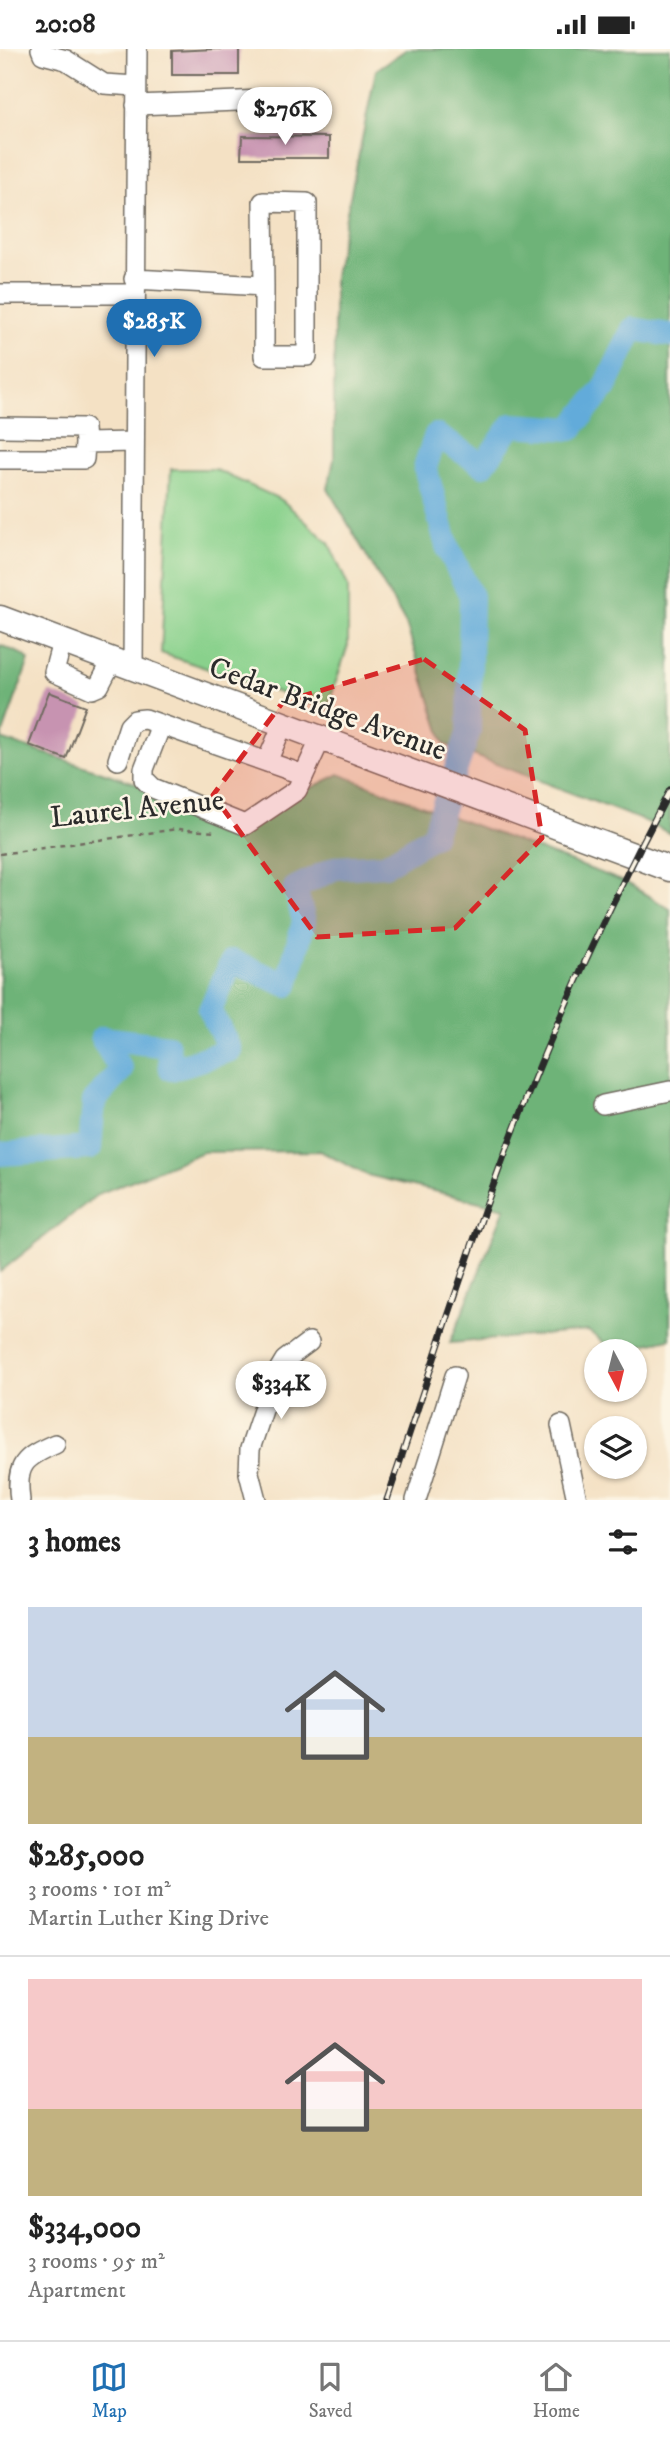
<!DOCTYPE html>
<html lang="en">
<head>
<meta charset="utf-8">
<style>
  body { margin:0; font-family:"IM FELL DW Pica",serif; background:#f2f2f2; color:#222; height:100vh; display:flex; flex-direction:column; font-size:26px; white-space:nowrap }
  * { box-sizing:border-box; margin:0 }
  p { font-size:23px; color:#767676 }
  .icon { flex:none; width:38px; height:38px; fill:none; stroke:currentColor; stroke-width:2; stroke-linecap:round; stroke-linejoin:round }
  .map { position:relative; height:1451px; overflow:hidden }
  .side { display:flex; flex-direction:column; background:#fff; flex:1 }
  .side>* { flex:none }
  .needle { width:46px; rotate:173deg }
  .controls { position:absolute; left:584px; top:1290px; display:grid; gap:14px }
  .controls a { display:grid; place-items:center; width:63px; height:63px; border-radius:50%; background:#fff; box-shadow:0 2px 5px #0004; font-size:35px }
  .price { position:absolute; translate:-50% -60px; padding:0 16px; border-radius:24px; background:#fff; color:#222; font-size:23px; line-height:46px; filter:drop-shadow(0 2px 4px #0008) }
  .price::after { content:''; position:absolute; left:50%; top:42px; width:21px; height:16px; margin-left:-10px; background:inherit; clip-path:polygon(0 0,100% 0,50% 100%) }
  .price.current { background:#1f6fb2; color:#fff }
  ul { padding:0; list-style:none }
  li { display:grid; align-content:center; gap:14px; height:371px; padding:0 28px }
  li+li { border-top:2px solid #e0e0e0 }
  li span { display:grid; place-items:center; height:217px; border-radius:0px; color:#555 }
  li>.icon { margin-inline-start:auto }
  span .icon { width:126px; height:126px; fill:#fffc; stroke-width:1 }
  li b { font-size:30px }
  h2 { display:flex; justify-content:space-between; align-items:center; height:84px; padding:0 28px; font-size:30px }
  .status { display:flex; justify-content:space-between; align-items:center; height:49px; padding:0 35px; background:#fff; direction:ltr }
  .status svg { height:19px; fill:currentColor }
  .tab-bar { display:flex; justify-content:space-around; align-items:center; height:98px; border-top:2px solid #e0e0e0; background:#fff; font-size:19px; color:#767676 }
  .tab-bar a { display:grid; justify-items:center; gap:4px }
  .tab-bar .current { color:#1f6fb2 }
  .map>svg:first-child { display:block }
  .green { fill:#89d18c; stroke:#5a7e5c; stroke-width:2 }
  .forest { fill:#6eb378; stroke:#4c6f52; stroke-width:2 }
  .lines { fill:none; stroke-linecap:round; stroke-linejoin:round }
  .river { stroke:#62abda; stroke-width:24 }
  .building { fill:#c793b1 }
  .minor-casing { stroke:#716b61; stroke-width:22 }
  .major-casing { stroke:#716b61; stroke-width:27 }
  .path { stroke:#716b61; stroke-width:2.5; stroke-dasharray:5 5; stroke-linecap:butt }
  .minor { stroke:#fff; stroke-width:19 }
  .major { stroke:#fff; stroke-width:24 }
  .rail-casing { stroke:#2b2b2b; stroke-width:7 }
  .rail { stroke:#fcf5e5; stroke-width:4.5; stroke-dasharray:13; stroke-linecap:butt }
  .marked { fill:#d62828; fill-opacity:0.2; stroke:#d62828; stroke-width:5; stroke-dasharray:14 9; stroke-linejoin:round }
  .labels { text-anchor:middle; stroke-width:5; stroke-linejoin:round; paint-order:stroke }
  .street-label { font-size:30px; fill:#2b2b2b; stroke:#fcf5e5 }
</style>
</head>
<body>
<div class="status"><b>20:08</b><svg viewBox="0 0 49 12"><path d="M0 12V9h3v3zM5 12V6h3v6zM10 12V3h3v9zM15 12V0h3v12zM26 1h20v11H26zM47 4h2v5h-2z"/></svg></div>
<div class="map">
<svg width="670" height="1451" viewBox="0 0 670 1451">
  <rect width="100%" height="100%" fill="#fcf5e5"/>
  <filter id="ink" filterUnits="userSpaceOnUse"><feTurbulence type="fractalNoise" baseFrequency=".0143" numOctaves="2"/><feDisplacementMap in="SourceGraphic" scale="14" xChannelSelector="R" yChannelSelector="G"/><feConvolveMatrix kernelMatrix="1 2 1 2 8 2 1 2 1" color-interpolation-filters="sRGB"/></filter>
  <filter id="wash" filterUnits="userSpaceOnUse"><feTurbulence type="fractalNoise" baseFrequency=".00686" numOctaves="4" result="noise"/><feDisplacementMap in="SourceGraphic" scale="28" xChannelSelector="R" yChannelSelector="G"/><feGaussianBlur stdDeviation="1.57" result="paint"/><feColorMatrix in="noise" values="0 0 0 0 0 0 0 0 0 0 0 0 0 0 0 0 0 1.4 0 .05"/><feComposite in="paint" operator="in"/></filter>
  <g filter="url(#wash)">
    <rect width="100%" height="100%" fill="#f4e1c4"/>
    <path class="green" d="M171,420H214L282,451L329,494L348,537V596L327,660L161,604Z"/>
    <path class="forest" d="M407,0H670V785L652,775L444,695L406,575L328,440L334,410V227L376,21Z
      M0,596L24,606L29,611L1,690L169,745L218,785L339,725L627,834L670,860V1290L616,1302L588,1282L450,1294L505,1159L367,1126L320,1102L203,1103L98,1145L0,1223Z"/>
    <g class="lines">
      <path class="river" d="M0,1105L90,1099L94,1052L121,1021L102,989L168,997L171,1020L230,1001L210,961L232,912L287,936L304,872L295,839L335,819L385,816L433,787L469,682L471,547L447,497L425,418L436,386L483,416L512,376L571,380L605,339L633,280L670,286"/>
    </g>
    <g id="blocks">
      <path class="building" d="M216,0H239V26H172V2Z
        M242,87L329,88V109H241Z
        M49,643L86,657L66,710L29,696Z"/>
    </g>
  </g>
  <g filter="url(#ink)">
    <use href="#blocks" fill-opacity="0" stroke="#716b61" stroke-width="2"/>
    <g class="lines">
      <g class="minor-casing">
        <path id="minor" d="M41,0L43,5L66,11L104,35L136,37
          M136,56L313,49
          M134,230L264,237V307H307V154L263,153L264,237
          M0,245H134
          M0,378L84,379L85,394
          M0,410H84L85,394L134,393
          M62,593L54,623L92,640L99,637L112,612
          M133,620L137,0
          M161,676L144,720V730L153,739L245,776L297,741L321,689
          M118,711L129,677L135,671L145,670L304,726
          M267,713L283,675
          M603,1056L670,1042
          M561,1376L577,1451
          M20,1451C15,1415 25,1408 55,1395
          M256,1451L249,1424L250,1400L273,1331L285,1311L309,1293
          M416,1451L455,1327"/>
      </g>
      <g class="major-casing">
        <path id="major" d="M0,569L670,820"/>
      </g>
      <path class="path" d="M0,805L177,780L215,783"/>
      <use href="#minor" class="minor"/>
      <use href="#major" class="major"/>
      <g class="rail-casing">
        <path id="rail" d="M387,1451C423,1345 456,1239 494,1134C543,999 603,867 670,741"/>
      </g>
      <use href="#rail" class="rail"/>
    </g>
  </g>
  <path class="marked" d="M424,610L525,681L542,789L455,879L317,888L213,746L283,653Z"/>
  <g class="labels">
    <g class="street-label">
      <text transform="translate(328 659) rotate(20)" y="10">Cedar Bridge Avenue</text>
      <text transform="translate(137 759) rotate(-6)" y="10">Laurel Avenue</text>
    </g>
  </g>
</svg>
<div class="controls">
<a><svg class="needle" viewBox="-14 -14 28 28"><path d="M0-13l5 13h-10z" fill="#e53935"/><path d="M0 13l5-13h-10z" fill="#767676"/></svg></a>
<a><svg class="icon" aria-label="layers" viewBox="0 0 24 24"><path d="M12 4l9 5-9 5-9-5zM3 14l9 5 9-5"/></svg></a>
</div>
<b class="price" style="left:285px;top:98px">$276K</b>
<b class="price current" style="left:154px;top:310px">$285K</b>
<b class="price" style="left:281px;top:1372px">$334K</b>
</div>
<section class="side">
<h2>3 homes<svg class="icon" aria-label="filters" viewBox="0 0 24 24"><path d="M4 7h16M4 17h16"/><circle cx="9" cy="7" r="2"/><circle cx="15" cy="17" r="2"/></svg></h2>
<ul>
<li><span style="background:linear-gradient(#c9d6e8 60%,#c2b280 0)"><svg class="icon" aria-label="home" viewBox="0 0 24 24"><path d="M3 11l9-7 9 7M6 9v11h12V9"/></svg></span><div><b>$285,000</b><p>3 rooms · 101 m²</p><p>Martin Luther King Drive</p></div></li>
<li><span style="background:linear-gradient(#f6c9c9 60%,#c2b280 0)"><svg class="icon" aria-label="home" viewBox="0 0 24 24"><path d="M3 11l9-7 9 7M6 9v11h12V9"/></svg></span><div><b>$334,000</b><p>3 rooms · 95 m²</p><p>Apartment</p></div></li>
</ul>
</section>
<nav class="tab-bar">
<a class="current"><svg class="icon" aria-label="map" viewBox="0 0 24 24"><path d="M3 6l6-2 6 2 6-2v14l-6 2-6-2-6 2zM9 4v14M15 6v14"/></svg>Map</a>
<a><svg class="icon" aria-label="saved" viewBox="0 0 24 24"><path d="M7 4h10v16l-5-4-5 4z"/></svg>Saved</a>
<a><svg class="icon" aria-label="home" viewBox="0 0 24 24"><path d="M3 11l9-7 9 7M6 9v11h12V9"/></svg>Home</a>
</nav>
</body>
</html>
